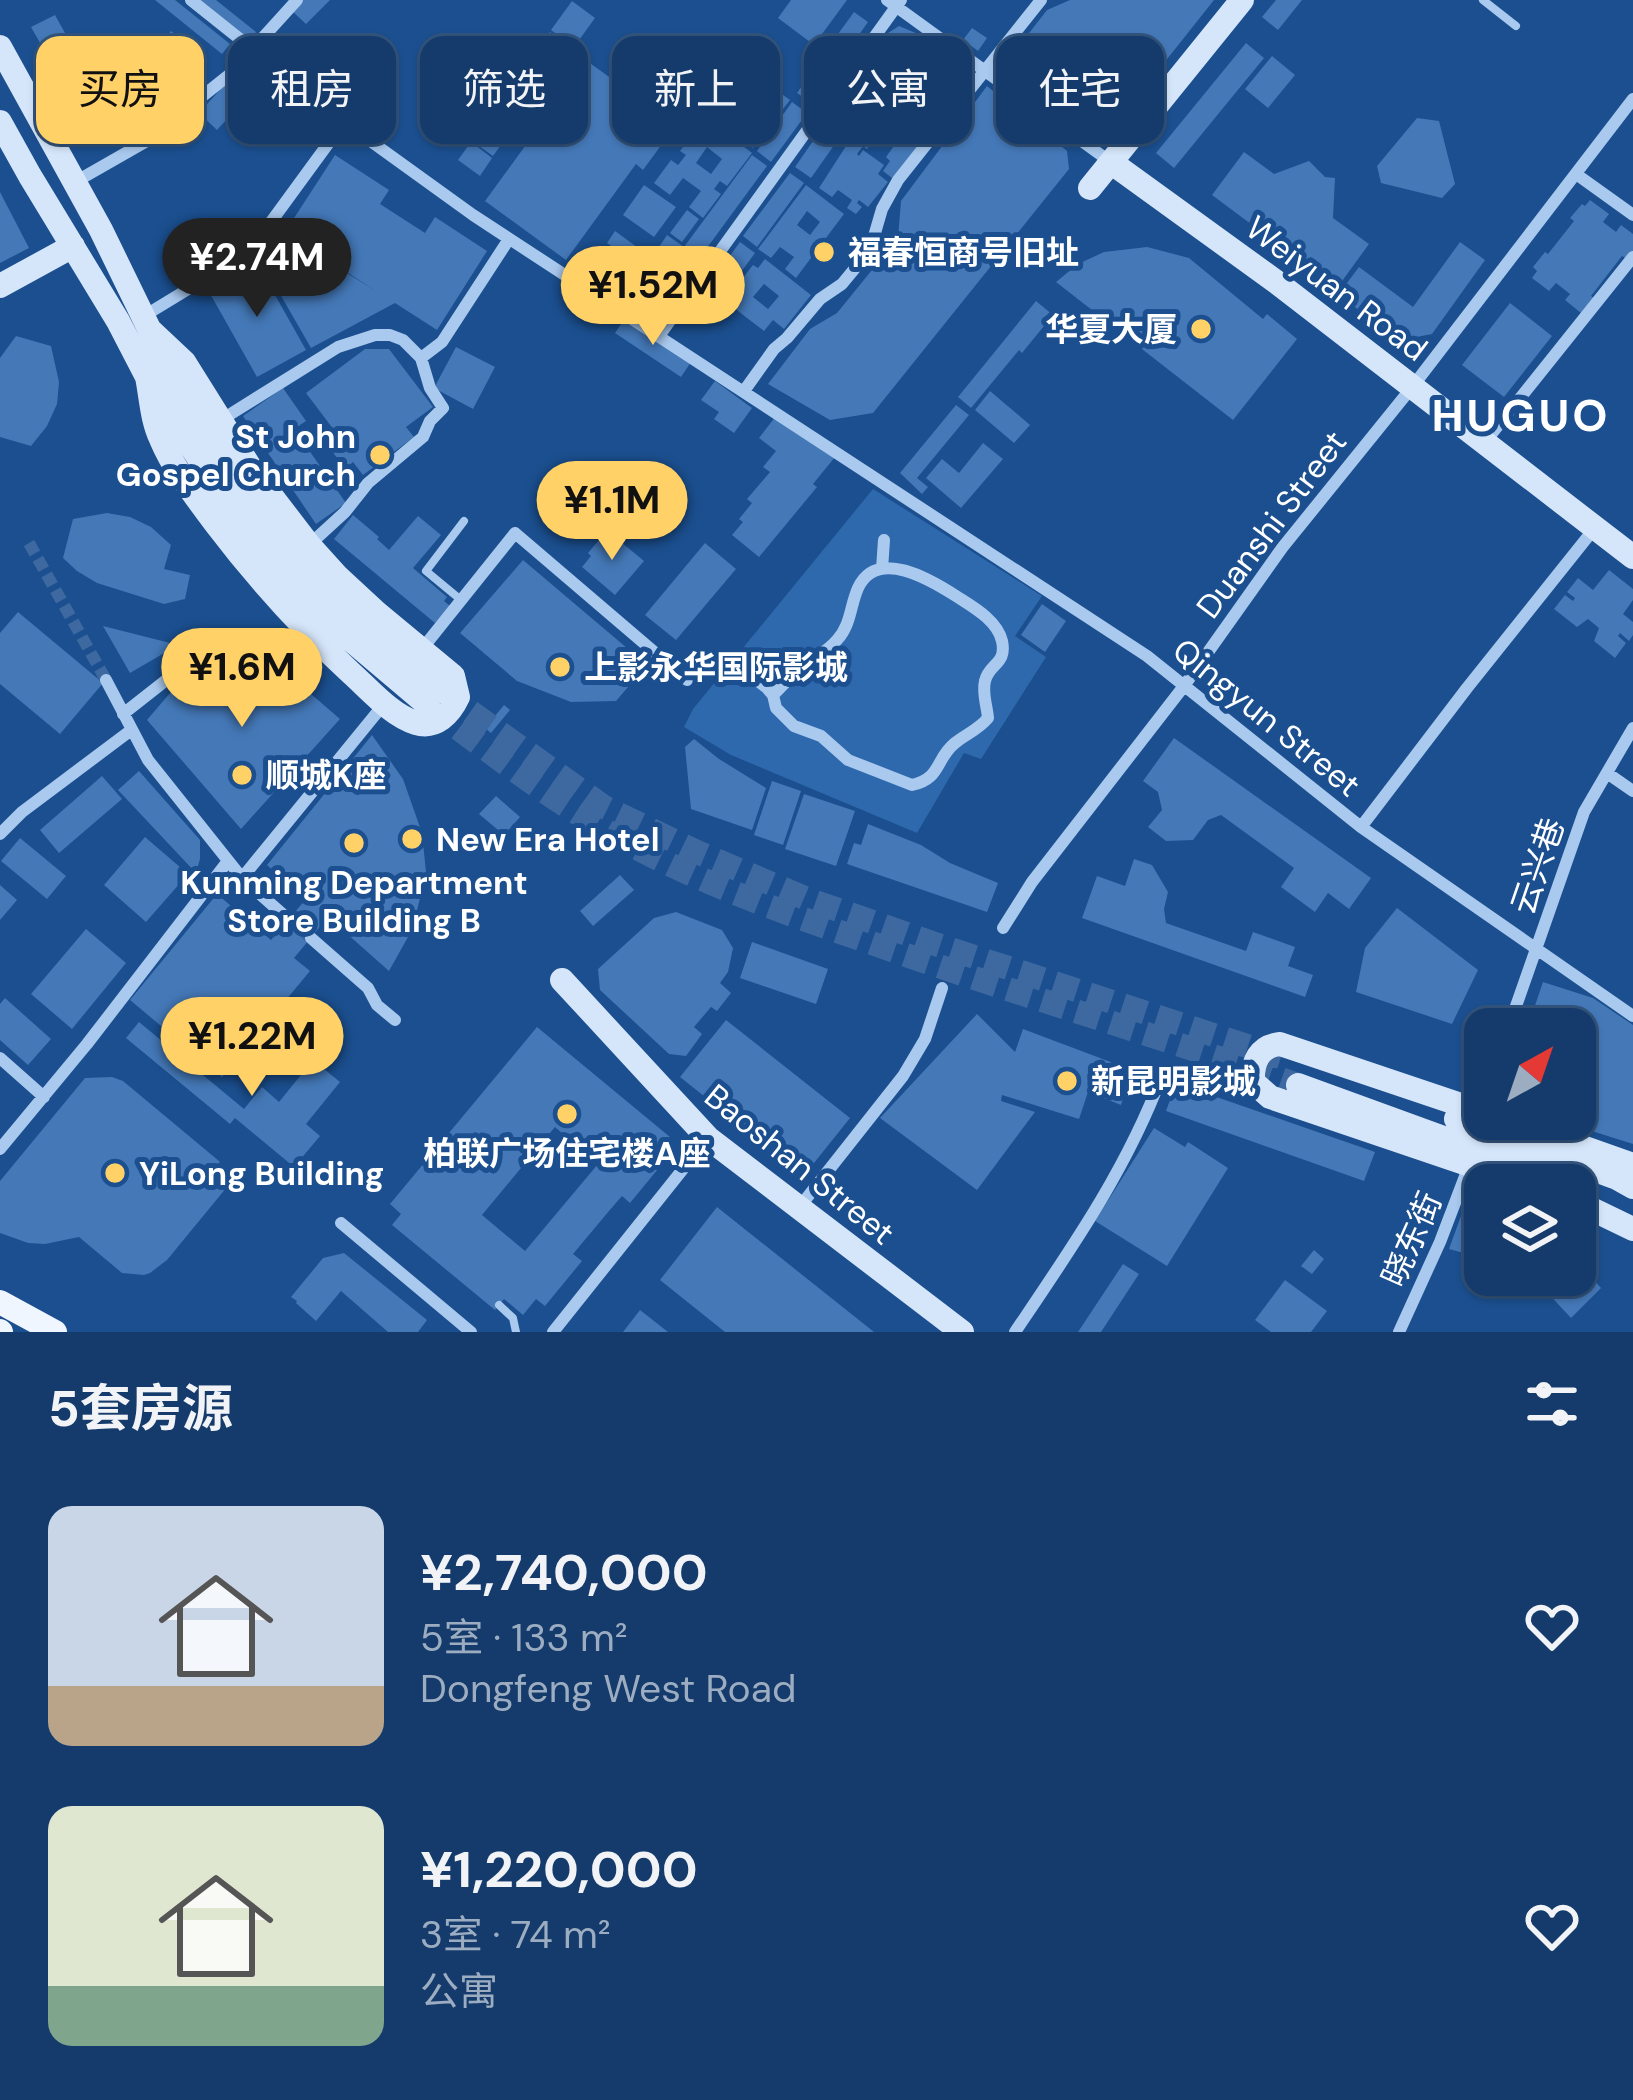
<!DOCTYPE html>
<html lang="zh">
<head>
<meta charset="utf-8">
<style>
  body { margin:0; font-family:"DM Sans","Noto Sans SC",sans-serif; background:#1d4271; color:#f1f3f6; height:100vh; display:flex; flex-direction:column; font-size:45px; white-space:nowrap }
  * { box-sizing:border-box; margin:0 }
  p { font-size:39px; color:#9dadc1 }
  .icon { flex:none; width:66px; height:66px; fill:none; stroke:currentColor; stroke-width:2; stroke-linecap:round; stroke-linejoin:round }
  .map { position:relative; height:1332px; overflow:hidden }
  .sheet { display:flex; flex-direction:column; background:#143b6b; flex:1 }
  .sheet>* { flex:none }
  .top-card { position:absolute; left:36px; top:36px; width:1563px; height:108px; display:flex; gap:24px }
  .needle { width:78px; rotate:40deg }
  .tools { position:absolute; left:1464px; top:1008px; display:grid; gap:24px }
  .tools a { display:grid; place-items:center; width:132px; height:132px; border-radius:24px; background:#143b6b; box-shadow:0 3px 9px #0004,0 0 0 3px #33557e; font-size:60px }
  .price { position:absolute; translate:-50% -102px; padding:0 27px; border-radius:42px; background:#ffd166; color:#111; font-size:39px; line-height:78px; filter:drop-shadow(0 3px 6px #0008) }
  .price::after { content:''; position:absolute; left:50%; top:72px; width:36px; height:27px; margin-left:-18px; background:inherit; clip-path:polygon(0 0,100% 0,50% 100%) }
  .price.active { background:#222; color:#fff }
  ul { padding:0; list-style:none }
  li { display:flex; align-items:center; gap:36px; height:300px; padding:0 48px }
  li span { display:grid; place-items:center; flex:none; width:336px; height:240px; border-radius:24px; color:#555 }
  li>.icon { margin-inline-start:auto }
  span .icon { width:144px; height:144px; fill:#fffc; stroke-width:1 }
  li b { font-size:51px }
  h2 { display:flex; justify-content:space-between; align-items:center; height:144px; padding:0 48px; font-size:51px }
  .chip { padding:0 42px; border-radius:24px; background:#143b6b; box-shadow:0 3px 9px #0004,0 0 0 3px #33557e; font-size:42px; line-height:108px }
  .chip.active { background:#ffd166; color:#111 }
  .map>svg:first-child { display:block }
  .green { fill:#2e69ad }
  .building { fill:#4478b7; fill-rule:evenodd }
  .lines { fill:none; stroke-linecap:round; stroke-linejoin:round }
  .street-tunnel { stroke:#3d69a0; stroke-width:12; stroke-dasharray:12 6; stroke-linecap:butt }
  .secondary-tunnel { stroke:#3d69a0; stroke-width:24; stroke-dasharray:24 12; stroke-linecap:butt }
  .lane { stroke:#a9c9ee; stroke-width:8 }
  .street { stroke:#a9c9ee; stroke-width:12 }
  .secondary { stroke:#d6e6fa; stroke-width:24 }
  .primary { stroke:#f0f6ff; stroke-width:24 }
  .poi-dot { fill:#ffd166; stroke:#1b4f8f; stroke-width:4.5 }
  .labels { text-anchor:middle; stroke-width:10; stroke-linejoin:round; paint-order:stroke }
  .poi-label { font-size:33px; font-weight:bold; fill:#fff; stroke:#1b4f8f; text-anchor:start }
  .street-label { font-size:33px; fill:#fff; stroke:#1b4f8f }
  .district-label { font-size:45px; font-weight:bold; letter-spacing:3px; fill:#fff; stroke:#1b4f8f }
</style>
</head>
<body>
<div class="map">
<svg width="1633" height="1332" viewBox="0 0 1633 1332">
  <rect width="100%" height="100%" fill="#1b4f8f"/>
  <path class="green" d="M873,489L1042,596L1015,636L1046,657L981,759L964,753L917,833L731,755L684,727L693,709Z"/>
  <path class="building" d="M155,0H175L230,44L222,54Z
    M199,0H216L256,32L249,41Z
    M295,0H330L306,24L291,10Z
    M791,0H847L814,45L778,18Z
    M1070,0H1214L1133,102L1061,99L1009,59L1047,10Z
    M1276,0H1302L1278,30L1262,17Z
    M572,1L595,18L574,47L551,30Z
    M854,12L868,22L839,63L825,52Z
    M55,15L75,51L52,64L31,27Z
    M899,26L918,34L904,54L900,51L883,75L886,77L901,55L915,64L889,101L876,92L881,85L878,83L811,178L795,167L888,33Z
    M972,28L987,38L978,51L963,40Z
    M171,31L203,57L190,74L158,48Z
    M550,32L572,48L559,67L537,51Z
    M1246,43L1264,58L1174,168L1156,153Z
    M534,53L549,63L537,80L522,70Z
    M326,56L360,80L346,98L313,74Z
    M1272,56L1295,75L1268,108L1245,89Z
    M822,57L835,67L810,102L797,93Z
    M587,61L676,125L643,170L636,164L566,260L485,201Z
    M253,63L297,99L290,109L245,73Z
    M521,71L538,83L530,95L513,83Z
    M758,77L773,88L754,114L739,103Z
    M227,82L245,99L217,130L199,113Z
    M987,86L1067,151L1069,169L873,413L830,420L768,384L810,329L837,313L898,238L901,201Z
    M509,90L530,105L493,156L472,141Z
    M779,92L790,100L753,148L740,139L757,115L761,118Z
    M792,102L807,113L771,162L757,151Z
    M877,102L887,110L890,106L920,128L913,139L903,133L900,137L883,125L867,149L863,146L857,154L859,156L863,150L884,165L878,174L888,182L868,207L859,200L857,203L862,207L856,214L847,208L852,200L838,190L832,197L819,188L866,115L878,123L879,121L869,114Z
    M1417,118L1439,121L1455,184L1442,198L1381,183L1377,166Z
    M709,120L752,153L727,186L720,181L714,189L721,194L703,218L689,207L701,191L683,178L670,195L654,183L671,160L678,165L686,155L680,151L697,129L700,132ZM707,147L722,159L711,174L696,163Z
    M901,136L917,147L892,178L883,171L890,161L886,157Z
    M471,142L492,158L480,176L458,160Z
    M1244,152L1274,174L1309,161L1325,177L1335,178L1333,218L1369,244L1337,288L1212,195Z
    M335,155L389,190L380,204L425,233L435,217L487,251L437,330L395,303L311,348L264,266L285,235L376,291L285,232Z
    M752,155L767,166L660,312L641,298L646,291L639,286L634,293L627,288L639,269L658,283L674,262L657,250L667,235L684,247Z
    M790,173L804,183L757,247L743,236Z
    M644,185L676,207L654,237L623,215Z
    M806,185L844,214L796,278L785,269L794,257L780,247L771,258L758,249ZM807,211L820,222L810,235L797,225Z
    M0,192L29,248L0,263Z
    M1590,200L1609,214L1603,222L1616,232L1621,225L1633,234V251L1627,259L1622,256L1591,296L1596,299L1581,313L1565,300L1570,294L1556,283L1549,291L1532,278L1537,271L1533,267L1545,252L1548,254L1574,221L1570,218L1582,204L1585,206Z
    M687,210L699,219L682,242L670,233Z
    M615,231L645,253L630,272L619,264L625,256L607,243Z
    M740,242L755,253L706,320L691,309Z
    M1460,242L1485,260L1432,334L1401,340L1338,295L1359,267L1413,307Z
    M1147,247L1189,258L1263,319L1267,314L1297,339L1233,420L1056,282L1078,264L1104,252Z
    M599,250L615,261L611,267L626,278L614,295L583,272Z
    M765,259L811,295L784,329L773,320L764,331L725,301L753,265L758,268ZM764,284L779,296L768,309L753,297Z
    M257,263L306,350L257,377L208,290Z
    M1036,301L1053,315L1022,353L1019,350L971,408L958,397Z
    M1510,303L1552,336L1504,397L1462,365Z
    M625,318L691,362L681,377L615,333Z
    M16,336L51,346L59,382L57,404L47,426L31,446L0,437V358Z
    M456,347L495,367L473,409L434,388Z
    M365,349H389L433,407L406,427L414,437L363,475L353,462L345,469L329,447L340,438L306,393Z
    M715,381L752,408L734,433L714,419L719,412L701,400Z
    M283,388L306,421L294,429L346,503L316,524L243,416Z
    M990,391L1030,425L1014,443L975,410Z
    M956,405L969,415L917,478L928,487L922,494L900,473Z
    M776,416L835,457L813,484L817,487L759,557L732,535L743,522L739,519L752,503L747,499L770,472L763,467L776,451L759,438Z
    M983,443L1003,459L961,508L926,478L942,459L959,473Z
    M107,513L130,517L151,527L171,545L164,569L190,575L185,599L164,604L97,583L77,571L63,558L73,519Z
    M353,515L379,537L377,539L389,550L418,516L441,535L413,568L447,597L444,601L450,606L435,623L334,539Z
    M610,533L644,561L615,595L582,567L591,556L588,553L599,540L602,543Z
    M705,543L736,569L676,640L645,615Z
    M523,560L647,665L616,701L571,702L517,681L460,633Z
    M1609,570L1633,589V600L1623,614L1633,622V635L1629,641L1620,633L1618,636L1626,643L1615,658L1594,641L1599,628L1588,619L1577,627L1554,609L1565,595L1573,601L1575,598L1567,592L1578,578L1593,590Z
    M1042,604L1066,621L1045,652L1021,635Z
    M18,612L103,683L60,734L0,684V633Z
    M103,626L178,645L130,673Z
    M260,658L287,664L294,669L278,688H304L340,719L241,829L147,720L176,686L201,668L231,659Z
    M504,705L510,710L491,733L485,728Z
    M372,735L403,779L422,833L426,872L413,928L389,971L328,917L294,958L310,971L222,1077L130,1000L217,894L271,940L306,899L267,865Z
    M1174,738L1371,878L1349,909L1328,893L1315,912L1281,887L1294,868L1221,815L1208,820L1193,840L1166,841L1148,827L1162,810L1158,792L1143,781Z
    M694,739L719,759L766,788L752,830L691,809L685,747Z
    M139,771L200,840V859L196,873L118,790Z
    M102,776L122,799L59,853L40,830Z
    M772,781L801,791L783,845L754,835Z
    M804,794L855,811L836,866L785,849Z
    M496,796L520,817L504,835L479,814Z
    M868,824L921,845L950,863L998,883L987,912L847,864L854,843L861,845Z
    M145,837L188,874L146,922L104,885Z
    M20,838L66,876L47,899L1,861Z
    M1134,859L1152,865L1168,892L1164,909L1166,923L1246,951L1253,932L1295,947L1288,966L1313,975L1305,997L1082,918L1097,876L1125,886Z
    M620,875L634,890L593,926L580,911Z
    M0,885L17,900L0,920Z
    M1397,908L1478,970L1452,1024L1356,992L1365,948Z
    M676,912L722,930L733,948L728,972L720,983L731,993L717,1011L711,1007L694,1027L702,1034L686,1056L669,1054L600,990L598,969L654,918Z
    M86,929L126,963L72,1029L31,994Z
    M752,942L828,969L816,1004L740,978Z
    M1543,982L1593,998L1633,1025V1144L1557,1120L1575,1119V1029H1527Z
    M5,998L51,1039L28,1065L0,1040V1004Z
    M977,1014L1015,1052L1023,1029L1132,1070L1121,1105L1088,1092L1079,1119L1002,1095L1001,1101L1035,1112L977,1190L880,1118Z
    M726,1020L850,1118L814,1163L789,1164L680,1077Z
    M139,1022L244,1109L262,1087L279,1102L313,1060L340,1082L306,1124L320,1136L294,1167L235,1118L230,1124L126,1038Z
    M537,1027L670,1137L659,1151L667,1158L630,1203L622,1196L609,1211L573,1254L582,1261L545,1306L536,1299L523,1315L504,1299L495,1310L392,1225L401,1214L390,1204ZM555,1127L598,1164L525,1251L482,1215Z
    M112,1077L123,1081L219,1161L227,1181V1187L167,1260L150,1273L144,1275L122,1273L79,1237L45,1244L28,1243L0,1233V1181L85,1078Z
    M1176,1083L1375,1152L1364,1181L1166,1111Z
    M1154,1128L1185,1147L1188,1142L1228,1168L1167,1266L1095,1221Z
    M1469,1194L1485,1200V1259L1449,1249Z
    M717,1207L874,1332H725L660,1280Z
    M1314,1250L1324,1259L1312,1274L1301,1266Z
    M344,1253L427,1320L418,1332H388L341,1291L316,1321L296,1303L297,1301L291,1297L323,1258Z
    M1575,1258L1601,1288L1571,1318L1531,1275H1575Z
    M1123,1264L1139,1274L1101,1332H1078Z
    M1285,1280L1327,1311L1311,1332H1271L1255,1320Z
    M640,1310L668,1332H623Z"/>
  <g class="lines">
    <path class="street-tunnel" d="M29,543L106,680
      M288,919L311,938"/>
    <path class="secondary-tunnel" d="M441,691L604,807L697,852L807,899L938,945L1281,1057
      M430,707C493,754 556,804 626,842C701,883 782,912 863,940C1007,991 1153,1034 1298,1085"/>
    <path class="lane" d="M1483,0L1516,26
      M461,600L426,571L464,521
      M499,1305L513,1318L516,1332"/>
    <path class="street" d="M191,0L344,122L473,215L1147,656L1361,827L1633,1016
      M887,0L1112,163
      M1047,135H1074
      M1576,174L1633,215
      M75,182L145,142L229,75L297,0
      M144,316L249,252L344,122
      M659,336L901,0
      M421,358L442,342L509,239
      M744,391L774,349L787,338L820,299L842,284L870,250L882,209L898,180L1041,0
      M221,420L338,347L375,335H390L403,340L421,358L430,388L443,408L430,421L423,437L368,483L345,512L309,545
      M1485,442L1633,257
      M882,569L884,540
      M422,649L515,533L687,680
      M731,660L767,688L773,695L776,708L794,726L821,736L848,760L912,785C942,778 935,759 955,743C966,734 978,730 988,718C987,706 982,693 985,681C989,663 1007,665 1002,641C997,620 973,607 956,596C931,580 877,547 858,588C850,606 851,625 837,640C827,652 812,659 800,669C790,677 782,686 773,695
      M106,680L148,760L242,878L288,919
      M123,714L193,659
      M1607,773L1633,791
      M1361,827L1467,688L1594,529
      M0,834L22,812L130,731
      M242,878L384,704
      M1003,928L1032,882L1184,686L1282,548L1413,386L1633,99
      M311,938L368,988L377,1005L395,1020
      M1508,1029L1584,812L1633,728
      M0,1058L44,1097
      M0,1149L87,1044L228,861
      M798,1209L903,1076L925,1039L942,988
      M341,1223L471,1332
      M553,1332L707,1139
      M1015,1332C1071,1249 1127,1169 1162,1075
      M1399,1332L1440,1242L1469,1166"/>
    <path class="secondary" d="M0,47L101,230L175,382L228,473L292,557L348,615L441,691
      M0,122L30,176L118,321L147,377L214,482L279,568L337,628L428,705
      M1112,163L1275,281L1633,557
      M1090,188L1242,0
      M0,286L73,246
      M147,377C151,397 152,421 161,439C174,470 196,497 216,524C257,578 301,627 351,673C370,690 391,715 416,723C436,729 450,714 458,697L453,676L377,613L337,576L309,545L253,472L184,362L151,331
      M562,980L708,1138L962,1332
      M1298,1085L1573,1185
      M1485,1113L1280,1044C1259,1046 1252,1062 1253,1082L1270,1097L1529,1185
      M1456,1119L1617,1178L1633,1187
      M1503,1119L1633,1165
      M1575,1201L1633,1229"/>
    <path class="primary" d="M0,1302L55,1332
      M0,1331L1,1332"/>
  </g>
  <g class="poi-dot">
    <circle cx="824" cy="252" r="12"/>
    <circle cx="1201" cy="329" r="12"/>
    <circle cx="380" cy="455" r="12"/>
    <circle cx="560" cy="667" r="12"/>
    <circle cx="242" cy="775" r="12"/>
    <circle cx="412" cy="839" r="12"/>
    <circle cx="354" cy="843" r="12"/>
    <circle cx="1067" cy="1081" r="12"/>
    <circle cx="567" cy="1114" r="12"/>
    <circle cx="115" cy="1173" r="12"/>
  </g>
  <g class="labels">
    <g class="poi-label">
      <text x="848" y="264">福春恒商号旧址</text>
      <text x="1177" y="341" text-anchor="end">华夏大厦</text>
      <text x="356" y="448" text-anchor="end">St John<tspan x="356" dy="38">Gospel Church</tspan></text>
      <text x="584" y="679">上影永华国际影城</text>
      <text x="266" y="787">顺城K座</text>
      <text x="436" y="851">New Era Hotel</text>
      <text x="354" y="894" text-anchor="middle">Kunming Department<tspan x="354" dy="38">Store Building B</tspan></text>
      <text x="1091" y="1093">新昆明影城</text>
      <text x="567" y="1165" text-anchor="middle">柏联广场住宅楼A座</text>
      <text x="139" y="1185">YiLong Building</text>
    </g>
    <g class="street-label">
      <text transform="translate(1337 288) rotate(37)" y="12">Weiyuan Road</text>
      <text transform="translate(1271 524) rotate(-53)" y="12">Duanshi Street</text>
      <text transform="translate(1267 717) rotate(39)" y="12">Qingyun Street</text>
      <text transform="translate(1537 866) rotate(-71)" y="12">云兴巷</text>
      <text transform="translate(800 1164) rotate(39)" y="12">Baoshan Street</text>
      <text transform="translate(1411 1239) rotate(-66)" y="12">晓东街</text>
    </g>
    <g class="district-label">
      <text x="1521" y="431">HUGUO</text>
    </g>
  </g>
</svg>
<div class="tools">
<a><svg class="needle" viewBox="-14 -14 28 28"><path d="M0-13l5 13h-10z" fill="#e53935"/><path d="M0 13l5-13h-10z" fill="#9dadc1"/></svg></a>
<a><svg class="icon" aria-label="layers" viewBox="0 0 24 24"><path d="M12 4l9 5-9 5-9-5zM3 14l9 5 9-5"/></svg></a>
</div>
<b class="price active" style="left:257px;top:320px">¥2.74M</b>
<b class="price" style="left:653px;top:348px">¥1.52M</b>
<b class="price" style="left:612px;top:563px">¥1.1M</b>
<b class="price" style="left:242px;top:730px">¥1.6M</b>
<b class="price" style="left:252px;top:1099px">¥1.22M</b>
<div class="top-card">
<a class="chip active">买房</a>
<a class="chip">租房</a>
<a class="chip">筛选</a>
<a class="chip">新上</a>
<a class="chip">公寓</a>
<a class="chip">住宅</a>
</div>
</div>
<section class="sheet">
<h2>5套房源<svg class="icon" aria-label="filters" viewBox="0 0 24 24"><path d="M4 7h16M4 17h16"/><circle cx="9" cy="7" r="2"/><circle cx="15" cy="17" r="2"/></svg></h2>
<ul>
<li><span style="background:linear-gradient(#c9d6e8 75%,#b9a48a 0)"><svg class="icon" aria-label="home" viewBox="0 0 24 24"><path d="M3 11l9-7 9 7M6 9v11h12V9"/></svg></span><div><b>¥2,740,000</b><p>5室 · 133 m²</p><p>Dongfeng West Road</p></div><svg class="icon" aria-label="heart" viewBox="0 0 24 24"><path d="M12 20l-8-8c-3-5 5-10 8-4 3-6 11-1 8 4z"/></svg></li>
<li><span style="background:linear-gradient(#dfe7d0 75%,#7fa58c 0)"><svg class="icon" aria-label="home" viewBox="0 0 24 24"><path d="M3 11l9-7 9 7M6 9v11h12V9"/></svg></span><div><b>¥1,220,000</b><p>3室 · 74 m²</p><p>公寓</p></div><svg class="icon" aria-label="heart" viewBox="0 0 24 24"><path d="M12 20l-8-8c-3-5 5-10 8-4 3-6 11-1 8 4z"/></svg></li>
</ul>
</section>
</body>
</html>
